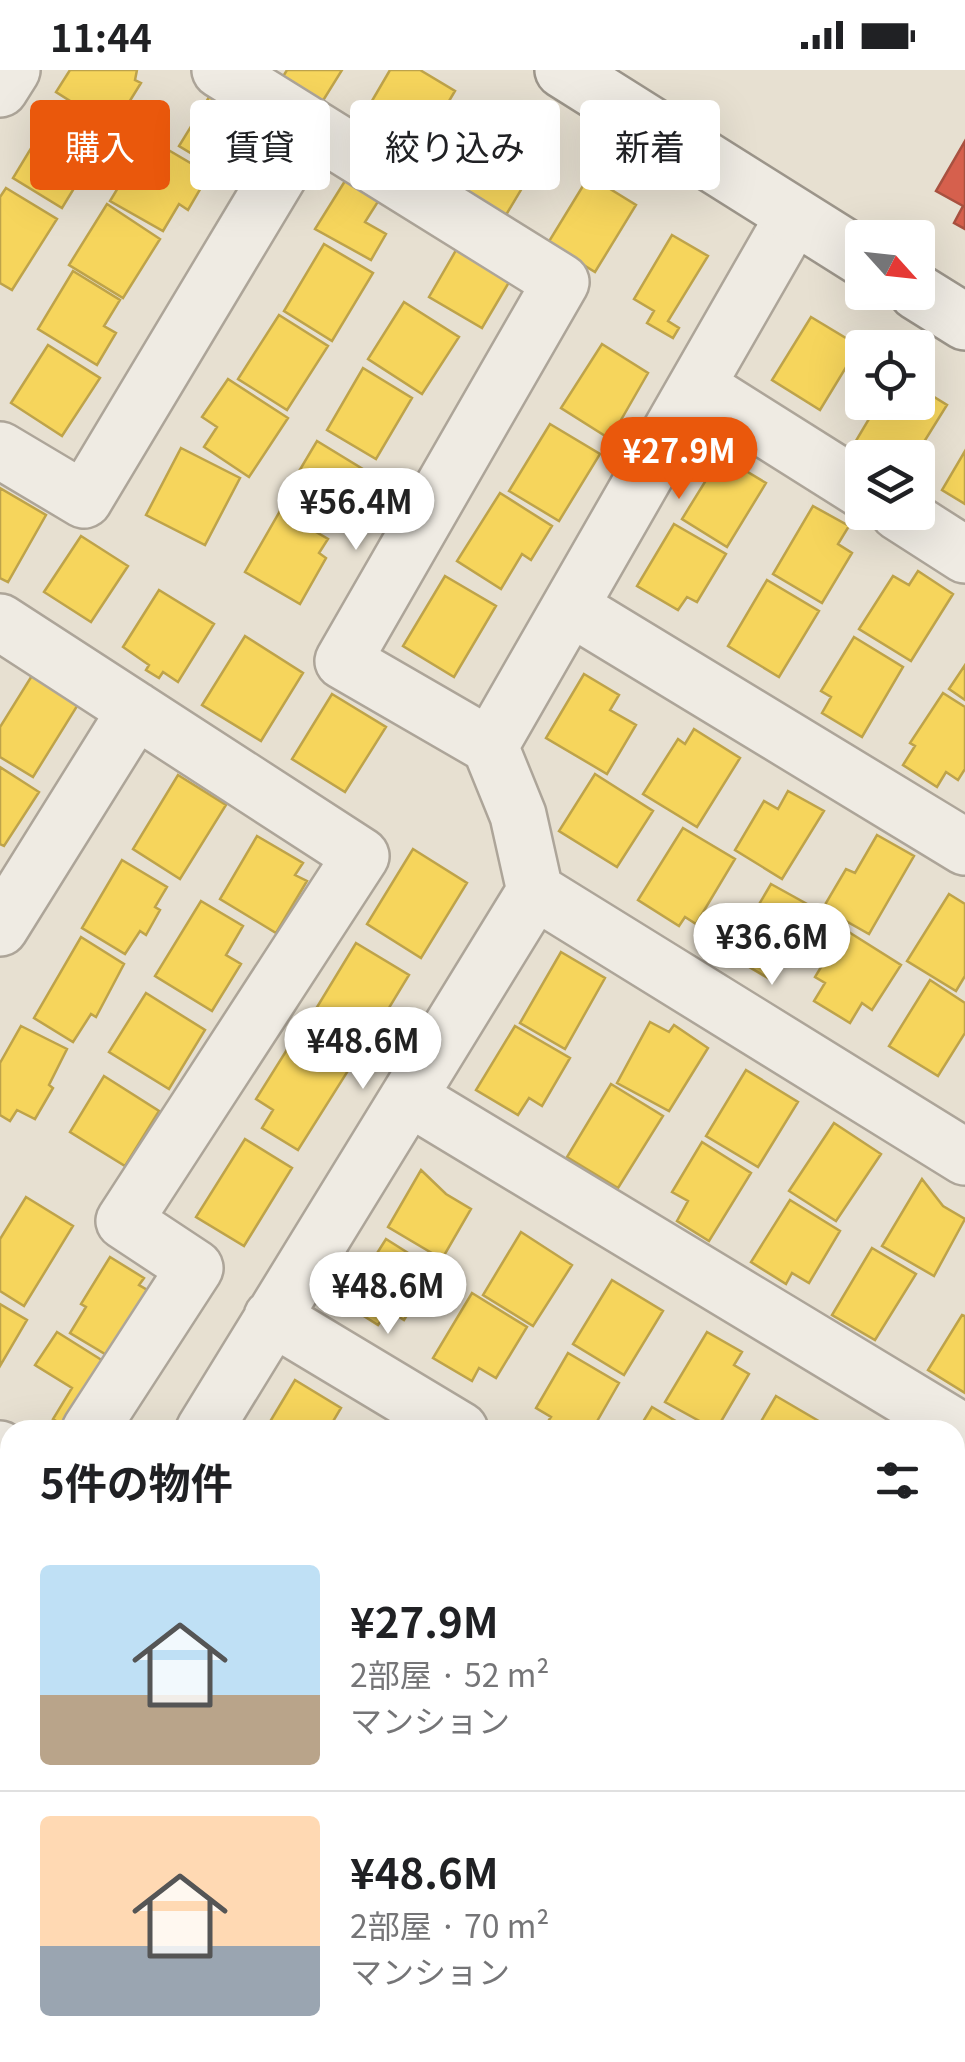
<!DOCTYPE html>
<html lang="ja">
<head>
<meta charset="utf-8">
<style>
  body { margin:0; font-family:Georgia,"Noto Sans JP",serif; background:#f2f2f2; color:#202124; height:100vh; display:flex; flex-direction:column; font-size:38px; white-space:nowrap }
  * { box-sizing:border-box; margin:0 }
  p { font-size:32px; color:#757577 }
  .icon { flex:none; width:55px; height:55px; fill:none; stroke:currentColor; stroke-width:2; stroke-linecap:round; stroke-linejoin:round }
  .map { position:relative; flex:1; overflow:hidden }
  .details { position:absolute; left:0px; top:1350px; width:965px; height:642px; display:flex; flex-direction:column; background:#fff; border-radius:30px 30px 0 0; box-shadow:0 10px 40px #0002 }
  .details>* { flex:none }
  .banner { position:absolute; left:30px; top:30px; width:905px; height:90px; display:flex; gap:20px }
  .needle { width:65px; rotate:117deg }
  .buttons { position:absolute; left:845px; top:150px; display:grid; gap:20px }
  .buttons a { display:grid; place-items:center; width:90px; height:90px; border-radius:10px; background:#fff; box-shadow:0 10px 40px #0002; font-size:50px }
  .price { position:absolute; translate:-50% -85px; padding:0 22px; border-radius:35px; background:#fff; color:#222; font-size:32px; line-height:65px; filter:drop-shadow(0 2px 5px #0008) }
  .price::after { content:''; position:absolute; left:50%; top:60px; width:30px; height:22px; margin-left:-15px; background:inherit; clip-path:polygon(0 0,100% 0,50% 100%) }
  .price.active { background:#ea580c; color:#fff }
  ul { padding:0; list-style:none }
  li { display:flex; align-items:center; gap:30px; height:250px; padding:0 40px }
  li+li { border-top:2px solid #e0e0e0 }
  li span { display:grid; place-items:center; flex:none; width:280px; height:200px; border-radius:10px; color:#555 }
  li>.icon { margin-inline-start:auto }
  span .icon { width:120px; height:120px; fill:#fffc; stroke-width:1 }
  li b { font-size:42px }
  h2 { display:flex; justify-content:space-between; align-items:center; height:120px; padding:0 40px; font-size:42px }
  .tag { padding:0 35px; border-radius:10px; background:#fff; box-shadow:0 10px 40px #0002; font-size:35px; line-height:90px }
  .tag.active { background:#ea580c; color:#fff }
  .status { display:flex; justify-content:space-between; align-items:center; height:70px; padding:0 50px; background:#fff; direction:ltr }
  .status svg { height:28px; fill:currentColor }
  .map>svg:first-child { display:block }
  .homes { fill:#f6d55c; stroke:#bea34a; stroke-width:2.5 }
  .shops { fill:#d6604d; stroke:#a85140; stroke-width:2.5 }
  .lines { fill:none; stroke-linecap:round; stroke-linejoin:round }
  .street-casing { stroke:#ada599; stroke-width:60 }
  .secondary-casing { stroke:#9c958a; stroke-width:60 }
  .street { stroke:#efebe3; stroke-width:55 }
  .secondary { stroke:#efebe3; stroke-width:55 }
</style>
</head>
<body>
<div class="status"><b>11:44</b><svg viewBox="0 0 49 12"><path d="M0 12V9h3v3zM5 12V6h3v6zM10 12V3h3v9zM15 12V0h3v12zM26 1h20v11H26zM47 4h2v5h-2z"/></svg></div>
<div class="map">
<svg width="965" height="1992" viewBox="0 0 965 1992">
  <rect width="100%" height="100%" fill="#e7e0d1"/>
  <path class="homes" d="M70,0H137L135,10L141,13L113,58L56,22Z
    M287,0H342L319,37L279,13Z
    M390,0H420L455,21L426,70L404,57L394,74L359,53Z
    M214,19L259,46L250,59L259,64L232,108L179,76Z
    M56,37L106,66L62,138L13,108Z
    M495,48L546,78L506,145L456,115Z
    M148,68L209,104L188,140L179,134L163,161L110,131Z
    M589,106L636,135L595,202L548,173Z
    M345,111L379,130L365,152L386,164L371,190L315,159Z
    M6,118L57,149L12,220L0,213V127Z
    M107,134L160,169L123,228L69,195Z
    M672,165L708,186L668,251L679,258L673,268L647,253L654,241L634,229Z
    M324,174L373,203L332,271L284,241Z
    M459,175L515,202L482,258L429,227Z
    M73,201L120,230L104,256L116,263L97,295L38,259Z
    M404,232L459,267L422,324L368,289Z
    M279,245L328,276L287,340L238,309Z
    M811,247L859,276L820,340L772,310Z
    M602,274L648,303L610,369L561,338Z
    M48,275L100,308L62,366L11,333Z
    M363,298L412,328L376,389L327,360Z
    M228,309L288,348L249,407L204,377L217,357L202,347Z
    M918,317L947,335L914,388H876L854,374L879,332H918Z
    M550,354L600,384L559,451L509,421Z
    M317,371L366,401L331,458L283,428Z
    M181,378L240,408L205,475L146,445Z
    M965,381V434L942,420Z
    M721,386L766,413L727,477L682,449Z
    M0,418L46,445L8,512L0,508Z
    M500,423L552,456L531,490L522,484L501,519L457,491Z
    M813,436L849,456L838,474L852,483L822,533L773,504Z
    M280,441L328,469L319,483L326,488L300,534L245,502Z
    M674,454L726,484L697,532L687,527L678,540L637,516Z
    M81,466L128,496L91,552L44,522Z
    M918,501L953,524L911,591L859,559L893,506L909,515Z
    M445,506L496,536L454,607L403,576Z
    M767,510L819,541L779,607L728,576Z
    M159,520L214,554L178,612L163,602L159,608L146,600L149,595L123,577Z
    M245,566L303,603L261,671L202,635Z
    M854,567L903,597L862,667L822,643L831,627L821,621Z
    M965,595V630L949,619Z
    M33,604L79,633L33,707L0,687V657Z
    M584,604L619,625L610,640L636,655L607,704L546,668Z
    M943,623L965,637V699L958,710L946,702L937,717L903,695L915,676L910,673Z
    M332,624L386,657L345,722L292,689Z
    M694,659L740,688L697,757L643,724L678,669L685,674Z
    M0,697L39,722L4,776L0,774Z
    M595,704L653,741L617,797L559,761Z
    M178,705L226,735L180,809L133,779Z
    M788,721L824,741L782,809L735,780L764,731L778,739Z
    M683,758L735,789L696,854L685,847L679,856L638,830Z
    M877,765L914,786L869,864L823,838L846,799L855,803Z
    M257,766L303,793L295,805L307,811L276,863L220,829Z
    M413,779L467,813L421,888L367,854Z
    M122,790L167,817L155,837L160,840L146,865L140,861L125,884L82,858Z
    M771,814L816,839L773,911L729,885Z
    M949,824L965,834V906L956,921L907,891Z
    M201,831L243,856L226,885L241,894L212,941L155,906Z
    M844,859L901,895L872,940L862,933L850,953L814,931L825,913L815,907Z
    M81,867L124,894L96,947L91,944L73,972L34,948Z
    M356,873L409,905L367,974L314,942Z
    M561,882L605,908L565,979L520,953Z
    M930,910L965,933V963L938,1006L889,976Z
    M146,923L205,960L169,1019L109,982Z
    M650,952L669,962L674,955L708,978L669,1041L617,1013Z
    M21,956L67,979L49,1015L53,1018L35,1049L17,1040L10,1051L0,1045V993Z
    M515,956L570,988L542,1036L529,1028L518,1045L476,1020Z
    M298,962L351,996L298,1080L262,1058L273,1040L256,1029Z
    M746,1000L798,1032L758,1097L706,1066Z
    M104,1006L159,1041L125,1096L70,1062Z
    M611,1014L663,1046L618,1118L567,1087Z
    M834,1053L881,1084L836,1151L789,1121Z
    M245,1069L292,1098L244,1176L196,1147Z
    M702,1072L751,1103L709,1171L677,1151L688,1131L672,1122Z
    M421,1100L446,1124L471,1139L442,1189L388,1157Z
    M922,1109L943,1136L965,1149L934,1206L882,1176Z
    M26,1127L73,1156L24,1236L0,1221V1169Z
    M790,1130L840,1161L809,1213L792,1203L786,1214L751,1192Z
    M521,1162L572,1195L533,1256L483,1225Z
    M386,1169L435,1200L404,1250L388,1240L378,1255L345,1234Z
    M872,1178L916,1204L875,1270L832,1245Z
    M110,1187L144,1208L139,1215L161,1228L120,1293L70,1263L86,1237L81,1234Z
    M612,1210L663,1241L624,1305L573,1274Z
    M472,1223L527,1257L496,1308L479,1298L472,1311L433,1288Z
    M0,1234L27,1250L0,1296Z
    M962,1245L965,1246V1323L928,1300Z
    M57,1262L116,1299L70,1360L53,1349L72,1318L35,1295Z
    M707,1262L742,1282L734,1295L749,1304L716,1360L665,1332Z
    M568,1283L619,1313L592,1360H542L551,1347L536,1338Z
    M295,1310L341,1338L328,1360H265Z
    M776,1326L834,1360H756Z
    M652,1337L691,1360H638Z
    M0,1408L10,1414V1490L0,1506Z
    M965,1519V1568L955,1563V1535Z
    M955,1607L965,1613V1628L955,1644Z
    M10,1810V1880L0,1874V1826Z
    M0,1891L10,1898V1958L0,1975Z
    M96,1982H127L122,1992H112Z
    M497,1982H599L615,1992H492Z"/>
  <path class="shops" d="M965,71V159L954,153L963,136L936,121Z"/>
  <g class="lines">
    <g class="street-casing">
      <path id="street" d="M0,19L12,0
        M697,316L862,420
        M0,380L84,430L309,55
        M898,442L965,485
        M570,537L965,777
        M0,552L361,786L124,1151L195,1198L90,1360
        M490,676L794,146
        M535,821L965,1087
        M0,858L136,640
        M410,1028L965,1363
        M272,1247L460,1360
        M204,1360L535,821L518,745L490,676L343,591L561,212L220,0
        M0,1379L10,1386
        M955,1419L965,1403
        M688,1982L703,1992
        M170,1992L176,1982"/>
    </g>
    <g class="secondary-casing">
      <path id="secondary" d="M563,0L862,188
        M917,222L965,252
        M955,1773L965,1758
        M814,1992L820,1982"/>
    </g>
    <use href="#street" class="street"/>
    <use href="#secondary" class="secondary"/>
  </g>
</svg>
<div class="buttons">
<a><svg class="needle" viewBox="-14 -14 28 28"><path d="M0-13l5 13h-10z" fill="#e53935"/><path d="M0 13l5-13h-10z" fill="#757577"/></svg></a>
<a><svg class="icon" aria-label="locate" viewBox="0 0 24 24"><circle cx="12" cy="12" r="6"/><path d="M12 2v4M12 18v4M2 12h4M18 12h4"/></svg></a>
<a><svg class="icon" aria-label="layers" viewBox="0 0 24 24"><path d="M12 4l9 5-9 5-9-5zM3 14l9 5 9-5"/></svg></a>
</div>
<b class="price active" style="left:679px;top:432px">¥27.9M</b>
<b class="price" style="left:356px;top:483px">¥56.4M</b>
<b class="price" style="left:772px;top:918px">¥36.6M</b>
<b class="price" style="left:363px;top:1022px">¥48.6M</b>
<b class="price" style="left:388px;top:1267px">¥48.6M</b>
<div class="banner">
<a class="tag active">購入</a>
<a class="tag">賃貸</a>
<a class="tag">絞り込み</a>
<a class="tag">新着</a>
</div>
<section class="details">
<h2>5件の物件<svg class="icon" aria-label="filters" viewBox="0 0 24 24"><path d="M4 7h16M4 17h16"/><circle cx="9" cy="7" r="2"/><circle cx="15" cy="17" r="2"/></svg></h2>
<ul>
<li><span style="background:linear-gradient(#bfe0f5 65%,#b9a48a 0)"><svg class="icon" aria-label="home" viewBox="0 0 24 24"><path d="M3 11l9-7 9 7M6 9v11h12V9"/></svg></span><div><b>¥27.9M</b><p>2部屋 · 52 m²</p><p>マンション</p></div></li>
<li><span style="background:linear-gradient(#ffd9b3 65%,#9aa5b1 0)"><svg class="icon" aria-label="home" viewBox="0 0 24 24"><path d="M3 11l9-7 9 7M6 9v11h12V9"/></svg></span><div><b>¥48.6M</b><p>2部屋 · 70 m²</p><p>マンション</p></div></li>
</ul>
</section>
</div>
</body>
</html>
